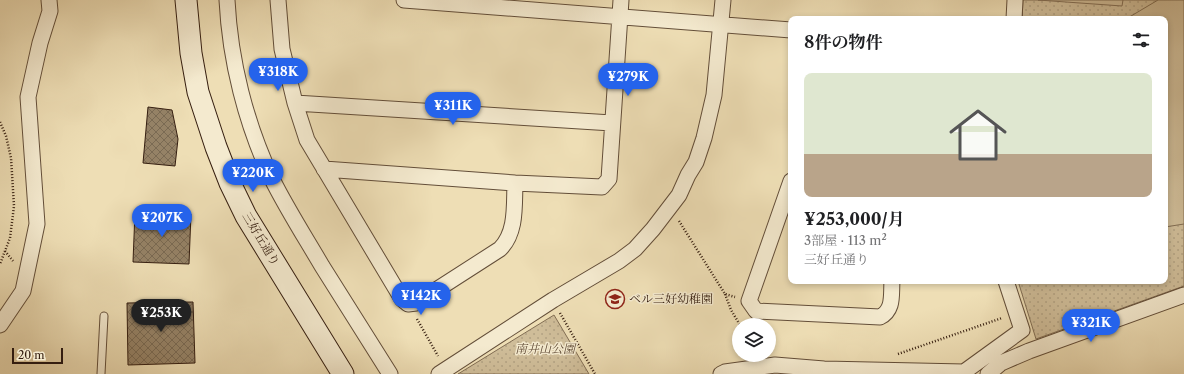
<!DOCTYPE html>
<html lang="ja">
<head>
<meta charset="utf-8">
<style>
  body { margin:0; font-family:"Libre Caslon Text","Noto Serif JP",serif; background:#f6f6f6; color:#202124; height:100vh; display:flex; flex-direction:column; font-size:15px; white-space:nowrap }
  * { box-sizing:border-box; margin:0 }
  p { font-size:13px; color:#757577 }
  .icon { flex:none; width:22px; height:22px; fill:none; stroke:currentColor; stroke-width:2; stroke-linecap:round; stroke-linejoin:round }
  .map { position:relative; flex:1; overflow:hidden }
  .panel { position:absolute; left:788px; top:16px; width:380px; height:268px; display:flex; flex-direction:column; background:#fff; border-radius:8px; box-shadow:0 2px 6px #0003 }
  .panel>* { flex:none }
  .controls { position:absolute; left:732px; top:318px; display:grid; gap:8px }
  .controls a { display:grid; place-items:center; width:44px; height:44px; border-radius:50%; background:#fff; box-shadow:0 2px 6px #0003; font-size:20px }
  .scale { position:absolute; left:12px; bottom:10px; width:51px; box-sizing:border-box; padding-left:4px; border:2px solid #351e10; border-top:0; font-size:11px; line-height:14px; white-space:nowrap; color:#351e10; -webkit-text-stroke:3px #f4eacf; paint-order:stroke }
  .price { position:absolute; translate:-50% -34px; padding:0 9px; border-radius:14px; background:#2563eb; color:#fff; font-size:13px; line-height:26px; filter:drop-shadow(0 1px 2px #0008) }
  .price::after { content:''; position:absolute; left:50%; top:24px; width:12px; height:9px; margin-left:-6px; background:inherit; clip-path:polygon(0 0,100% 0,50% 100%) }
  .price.current { background:#222; color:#fff }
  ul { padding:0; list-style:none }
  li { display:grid; align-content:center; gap:8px; height:212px; padding:0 16px }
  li+li { border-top:1px solid #e0e0e0 }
  li span { display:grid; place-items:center; height:124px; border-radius:8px; color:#555 }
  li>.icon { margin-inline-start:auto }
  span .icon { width:72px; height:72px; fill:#fffc; stroke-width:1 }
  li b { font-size:17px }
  h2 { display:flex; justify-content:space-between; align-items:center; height:48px; padding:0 16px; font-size:17px }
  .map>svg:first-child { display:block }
  .park { fill:url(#park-dots); stroke:#826e54 }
  .garden { fill:#cfbd99; stroke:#826e54 }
  .building { fill:url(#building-cross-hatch); stroke:#351e10 }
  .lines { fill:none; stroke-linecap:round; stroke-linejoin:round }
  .lane-casing { stroke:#634e39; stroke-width:9 }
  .street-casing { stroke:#634e39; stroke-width:17 }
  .secondary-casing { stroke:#351e10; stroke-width:23 }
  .path { stroke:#351e10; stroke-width:2.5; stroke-dasharray:1 2; stroke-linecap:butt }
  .lane { stroke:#f4eacf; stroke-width:7 }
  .street { stroke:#f4eacf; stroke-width:15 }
  .secondary { stroke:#f4eacf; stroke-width:21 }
  .labels { text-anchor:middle; stroke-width:3; stroke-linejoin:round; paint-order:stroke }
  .street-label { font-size:12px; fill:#351e10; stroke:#f4eacf }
  .poi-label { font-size:12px; fill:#351e10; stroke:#f4eacf; text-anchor:start }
  .park-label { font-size:12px; font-style:italic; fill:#634e39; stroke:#f4eacf }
</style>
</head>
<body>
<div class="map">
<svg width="1184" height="374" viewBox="0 0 1184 374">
  <defs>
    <pattern id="park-dots" width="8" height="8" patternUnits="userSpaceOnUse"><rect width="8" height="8" fill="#cfbd99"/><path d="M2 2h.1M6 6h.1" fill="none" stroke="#b2a283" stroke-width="1.8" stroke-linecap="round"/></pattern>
    <pattern id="building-cross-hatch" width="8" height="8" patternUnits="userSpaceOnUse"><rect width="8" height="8" fill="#958266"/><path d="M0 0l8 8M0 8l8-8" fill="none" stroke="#7a6a53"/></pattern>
  </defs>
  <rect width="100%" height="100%" fill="#eedeb5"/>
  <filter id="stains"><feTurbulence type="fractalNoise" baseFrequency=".005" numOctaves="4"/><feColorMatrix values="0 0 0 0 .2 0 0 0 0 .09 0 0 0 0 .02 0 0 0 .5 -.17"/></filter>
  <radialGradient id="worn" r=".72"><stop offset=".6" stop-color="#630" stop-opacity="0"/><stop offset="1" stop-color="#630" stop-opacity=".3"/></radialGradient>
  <path class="park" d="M1023,0H1184V286L1036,339L1018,281H1165V19H1022Z
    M554,315L589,374H458Z"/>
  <path class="garden" d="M1038,0H1123L1122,6Z
    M1158,0H1184V224L1165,227V19H1126Z"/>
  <path class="building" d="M148,107L172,110L178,139L175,166L143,163Z
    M135,212L191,214L189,264L133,262Z
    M193,302L195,363L128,365L127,303Z"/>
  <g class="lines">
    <g class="lane-casing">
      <path id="lane" d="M101,374L104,316"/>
    </g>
    <g class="street-casing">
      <path id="street" d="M227,0C230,61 246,124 272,179C287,209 305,237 322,266C345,302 367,338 390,374
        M278,0L282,49L295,103L307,140L402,299L408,304L416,303L500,249C517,232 514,205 515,183
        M404,0L791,30
        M1014,19L1015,0
        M295,103L612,123
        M324,169L515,183L602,187L609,179L621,0
        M791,181L749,301L756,311L880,317C894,310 891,295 892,281
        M0,325L23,291L37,224L28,97L40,43L50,11L49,0
        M439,374L553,300L619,261L635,249L653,229L679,195L688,175L696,162L704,138L714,95L723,0
        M721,374L725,372L775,365L824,369L964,372L1022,330L1006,281
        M988,374L1001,363L1029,351L1184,295"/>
    </g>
    <g class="secondary-casing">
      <path id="secondary" d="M186,0L191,53L198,92L216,147L230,183L246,216L343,374"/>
    </g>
    <path class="path" d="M0,122L6,136L11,158L14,206L10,238L0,264
      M679,221L725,294L735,297
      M5,251L13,261
      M725,294L731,310L740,325
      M560,313L595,374
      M417,319L438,356
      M898,354L1002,318"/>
    <use href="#lane" class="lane"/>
    <use href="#street" class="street"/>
    <use href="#secondary" class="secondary"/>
  </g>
  <defs>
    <g id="school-ring" transform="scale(1)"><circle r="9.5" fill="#f4eacf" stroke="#8f2418" stroke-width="1.5"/><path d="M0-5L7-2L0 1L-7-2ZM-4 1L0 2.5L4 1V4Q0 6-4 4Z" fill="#8f2418"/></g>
  </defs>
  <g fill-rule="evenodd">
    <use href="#school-ring" x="615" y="299"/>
  </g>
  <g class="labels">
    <g class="street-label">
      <text transform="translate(261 239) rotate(59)" y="4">三好丘通り</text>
    </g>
    <g class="poi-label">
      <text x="629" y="303">ベル三好幼稚園</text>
    </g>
    <g class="park-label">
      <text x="545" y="353">南井山公園</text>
    </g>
  </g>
  <rect width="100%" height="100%" filter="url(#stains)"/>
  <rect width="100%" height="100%" fill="url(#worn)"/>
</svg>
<div class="controls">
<a><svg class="icon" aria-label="layers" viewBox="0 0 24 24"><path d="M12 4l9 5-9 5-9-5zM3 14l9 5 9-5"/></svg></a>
</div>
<div class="scale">20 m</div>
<b class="price" style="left:278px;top:92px">¥318K</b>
<b class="price" style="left:628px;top:97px">¥279K</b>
<b class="price" style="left:453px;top:126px">¥311K</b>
<b class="price" style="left:253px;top:193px">¥220K</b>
<b class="price" style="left:162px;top:238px">¥207K</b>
<b class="price" style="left:421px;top:316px">¥142K</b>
<b class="price current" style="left:161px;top:333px">¥253K</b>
<b class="price" style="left:1091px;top:343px">¥321K</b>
<section class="panel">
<h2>8件の物件<svg class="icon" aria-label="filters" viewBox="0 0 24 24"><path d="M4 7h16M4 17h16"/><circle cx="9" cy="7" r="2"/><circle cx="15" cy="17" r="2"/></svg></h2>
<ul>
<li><span style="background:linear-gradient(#dfe7d0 65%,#b9a48a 0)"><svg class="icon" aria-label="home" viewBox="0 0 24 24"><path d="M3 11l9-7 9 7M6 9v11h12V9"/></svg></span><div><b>¥253,000/月</b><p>3部屋 · 113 m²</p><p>三好丘通り</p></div></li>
</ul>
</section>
</div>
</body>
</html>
